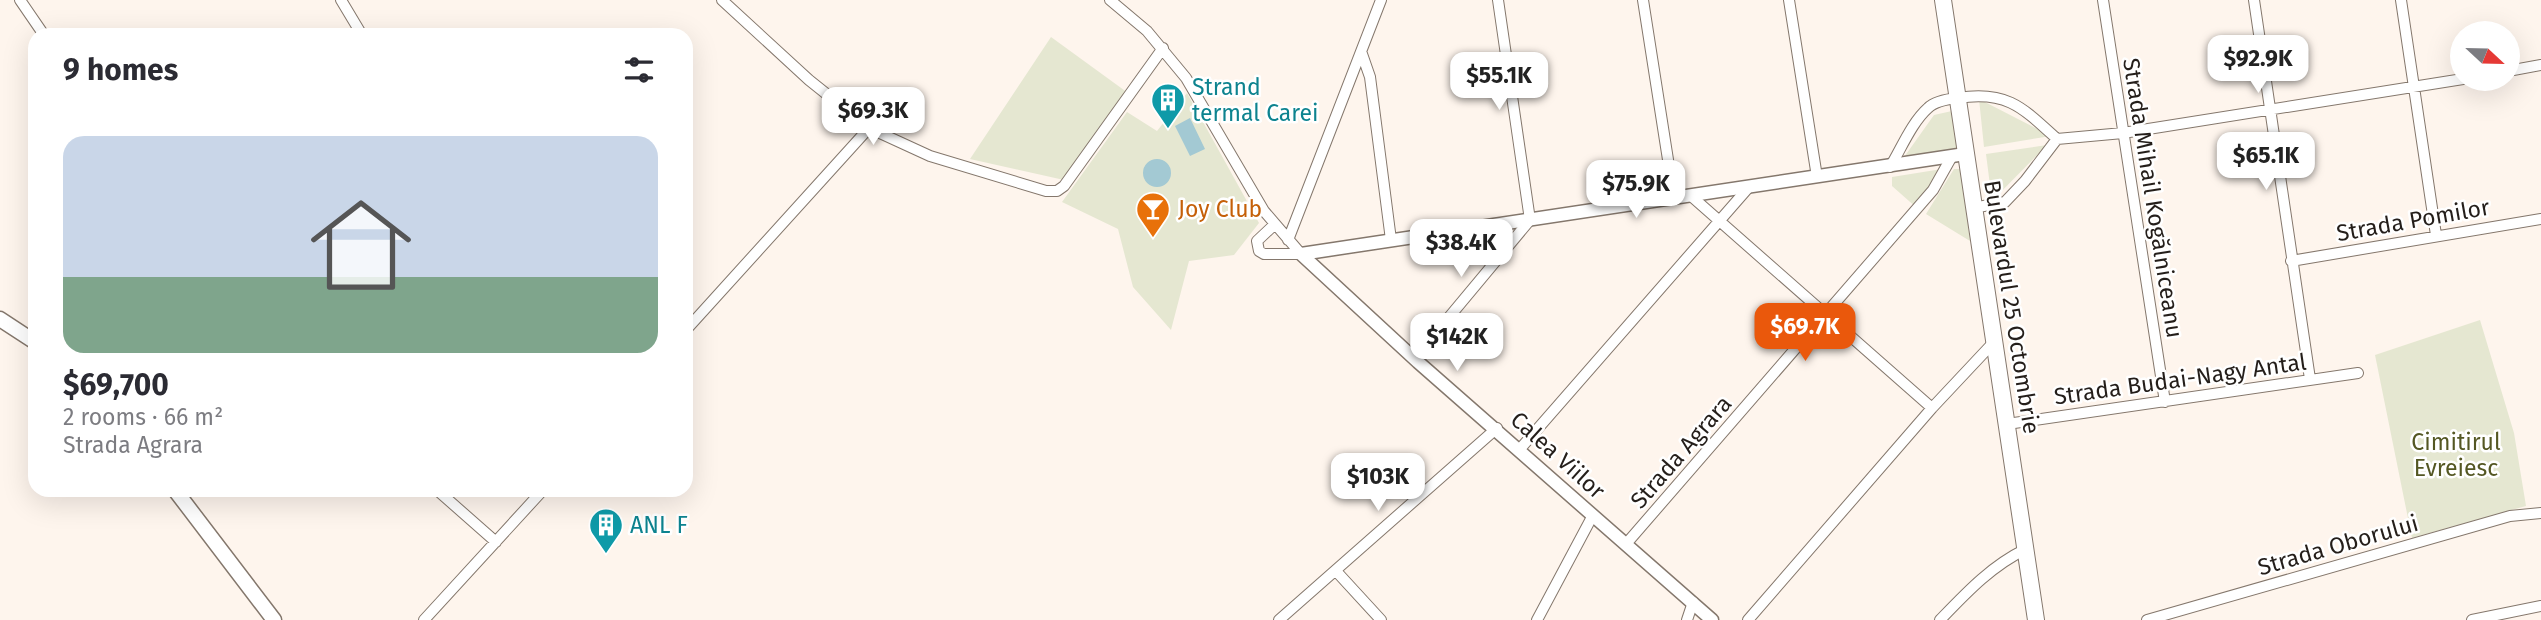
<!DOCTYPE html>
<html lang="en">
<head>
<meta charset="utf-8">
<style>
  body { margin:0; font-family:"Fira Sans",sans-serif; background:#f7f7f7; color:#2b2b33; height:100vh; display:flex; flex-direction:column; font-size:26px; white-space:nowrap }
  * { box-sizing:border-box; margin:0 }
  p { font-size:23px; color:#7c7c81 }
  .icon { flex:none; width:38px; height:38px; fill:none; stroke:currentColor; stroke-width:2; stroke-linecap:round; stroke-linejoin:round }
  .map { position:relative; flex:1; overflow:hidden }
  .sheet { position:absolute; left:28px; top:28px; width:665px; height:469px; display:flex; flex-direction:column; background:#fff; border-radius:21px; box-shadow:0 7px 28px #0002 }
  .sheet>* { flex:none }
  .needle { width:46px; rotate:112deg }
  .buttons { position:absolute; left:2450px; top:21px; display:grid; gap:14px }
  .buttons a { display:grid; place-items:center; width:70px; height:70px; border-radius:50%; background:#fff; box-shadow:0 7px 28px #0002; font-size:35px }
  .price { position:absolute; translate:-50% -60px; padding:0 16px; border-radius:14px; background:#fff; color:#222; font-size:23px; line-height:46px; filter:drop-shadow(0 2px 4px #0008) }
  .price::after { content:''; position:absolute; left:50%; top:42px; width:21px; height:16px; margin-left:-10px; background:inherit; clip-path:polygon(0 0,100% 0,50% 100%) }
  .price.active { background:#ea580c; color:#fff }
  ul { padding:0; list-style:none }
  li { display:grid; align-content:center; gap:14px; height:371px; padding:0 35px }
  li+li { border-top:2px solid #e1e1e2 }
  li span { display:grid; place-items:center; height:217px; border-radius:21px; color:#555 }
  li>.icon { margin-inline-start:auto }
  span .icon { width:126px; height:126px; fill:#fffc; stroke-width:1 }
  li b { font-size:30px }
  h2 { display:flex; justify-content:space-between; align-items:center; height:84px; padding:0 35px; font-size:30px }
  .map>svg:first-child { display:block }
  .green { fill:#e5e7d1 }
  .water { fill:#a3c9d3 }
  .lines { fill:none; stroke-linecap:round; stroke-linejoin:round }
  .minor-casing { stroke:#84776c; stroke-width:12 }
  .tertiary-casing { stroke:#84776c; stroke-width:15 }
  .secondary-casing { stroke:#84776c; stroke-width:17 }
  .primary-casing { stroke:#84776c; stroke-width:18 }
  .minor { stroke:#fff; stroke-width:10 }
  .tertiary { stroke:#fff; stroke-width:12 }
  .secondary { stroke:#fff; stroke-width:14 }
  .primary { stroke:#fff; stroke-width:16 }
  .labels { text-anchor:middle; stroke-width:5; stroke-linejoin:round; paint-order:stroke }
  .culture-label { font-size:23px; fill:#0d838f; stroke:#fff; text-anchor:start }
  .street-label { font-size:23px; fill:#241e1a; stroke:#fff }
  .food-label { font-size:23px; fill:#c56008; stroke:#fff; text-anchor:start }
  .park-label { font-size:23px; fill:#545723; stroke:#fff }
</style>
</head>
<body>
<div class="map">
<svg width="2541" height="620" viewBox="0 0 2541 620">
  <rect width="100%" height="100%" fill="#fef5ed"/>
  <path class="green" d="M1051,37L1128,93L1064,180L970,159Z
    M1187,93L1259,223L1234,255L1189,261L1171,330L1133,287L1118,229L1062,202L1127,112L1157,131Z
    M1979,99L2051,136L1984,147Z
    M1952,111L1959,153L1902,160L1934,115Z
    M2047,145L1992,201L1986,154Z
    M1942,169L1918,209L1892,186V177Z
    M1954,169H1961L1970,241L1926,214Z
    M2480,320L2514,433L2526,506L2412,538L2375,355Z"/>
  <path class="water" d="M1190,118L1205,149L1190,156L1175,126Z
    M1143 173a14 14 0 1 1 28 0a14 14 0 1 1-28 0Z"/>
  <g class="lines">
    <g class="minor-casing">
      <path id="minor" d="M20,0L44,35
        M341,0L362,35
        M722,0L809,80L869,128L930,156L1046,191H1057L1064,186L1163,48
        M1110,0L1147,31L1186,78L1264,211L1301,254
        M1643,0L1674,198
        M1789,0L1817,177
        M2103,0L2165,402
        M2254,0L2310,379
        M2401,0L2436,235
        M1362,54L1370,77L1391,240
        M2508,71L2541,65
        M2057,139L2123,133L2463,79
        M1890,167C1901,149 1912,122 1928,108C1935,101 1948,99 1958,98C2007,90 2023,108 2057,139
        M1690,195L1932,408
        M1973,208L2005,202L2025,181L2057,139
        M1274,225L1257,241L1259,251L1264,254H1301
        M1288,240L1381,0
        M2291,261L2541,219
        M686,330L869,128
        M1415,358L1530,220L1498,0
        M2007,424L2358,373
        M1519,450L1749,187
        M437,490L496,542
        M1626,544L1933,190L1951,158
        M1336,571L1381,620
        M424,620L543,490
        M1279,620L1497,428
        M1537,620L1593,515
        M1687,620L1693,602
        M1748,620L1932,408L1993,343
        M1940,620C1966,593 1991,566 2026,549
        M2147,620L2510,516L2541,513
        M2472,620L2541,606"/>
    </g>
    <g class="tertiary-casing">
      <path id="tertiary" d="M1301,254L1965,154
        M1301,254L1418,362L1712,620"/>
    </g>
    <g class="secondary-casing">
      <path id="secondary" d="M0,319L35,342
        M175,490L274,620"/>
    </g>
    <g class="primary-casing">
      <path id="primary" d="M1943,0L2036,620"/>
    </g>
    <use href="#minor" class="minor"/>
    <use href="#tertiary" class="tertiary"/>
    <use href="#secondary" class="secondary"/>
    <use href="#primary" class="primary"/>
  </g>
  <defs>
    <g id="building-pin" transform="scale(1.75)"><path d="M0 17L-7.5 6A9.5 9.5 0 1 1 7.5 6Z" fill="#0f9aa8" stroke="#fff"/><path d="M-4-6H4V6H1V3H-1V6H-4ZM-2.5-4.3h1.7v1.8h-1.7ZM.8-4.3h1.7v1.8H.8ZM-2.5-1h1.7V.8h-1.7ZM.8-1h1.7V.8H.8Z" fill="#fff"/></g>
    <g id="bar-pin" transform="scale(1.75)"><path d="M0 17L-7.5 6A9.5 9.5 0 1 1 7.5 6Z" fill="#e8710a" stroke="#fff"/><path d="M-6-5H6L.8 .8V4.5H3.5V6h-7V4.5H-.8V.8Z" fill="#fff"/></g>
  </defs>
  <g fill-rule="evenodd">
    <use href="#building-pin" x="1168" y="100"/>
    <use href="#bar-pin" x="1153" y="209"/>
    <use href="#building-pin" x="606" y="525"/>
  </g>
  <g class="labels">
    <g class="culture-label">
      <text x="1192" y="95">Strand<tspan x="1192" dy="26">termal Carei</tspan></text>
      <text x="630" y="533">ANL F</text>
    </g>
    <g class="street-label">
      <text transform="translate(2153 198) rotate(81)" y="8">Strada Mihail Kogălniceanu</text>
      <text transform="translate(2413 220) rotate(-10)" y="8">Strada Pomilor</text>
      <text transform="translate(2012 307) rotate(81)" y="8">Bulevardul 25 Octombrie</text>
      <text transform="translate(2180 379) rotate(-8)" y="8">Strada Budai-Nagy Antal</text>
      <text transform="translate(1681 452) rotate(-49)" y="8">Strada Agrara</text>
      <text transform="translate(1558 455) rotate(42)" y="8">Calea Viilor</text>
      <text transform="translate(2338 545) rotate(-16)" y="8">Strada Oborului</text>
    </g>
    <g class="food-label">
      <text x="1178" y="217">Joy Club</text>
    </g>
    <g class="park-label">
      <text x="2456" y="450">Cimitirul<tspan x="2456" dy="26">Evreiesc</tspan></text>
    </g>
  </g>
</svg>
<div class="buttons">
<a><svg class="needle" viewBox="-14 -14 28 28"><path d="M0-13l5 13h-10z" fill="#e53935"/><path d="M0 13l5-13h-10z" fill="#7c7c81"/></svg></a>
</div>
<b class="price" style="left:2258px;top:95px">$92.9K</b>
<b class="price" style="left:1499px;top:112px">$55.1K</b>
<b class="price" style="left:873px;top:147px">$69.3K</b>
<b class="price" style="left:2266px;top:192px">$65.1K</b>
<b class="price" style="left:1636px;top:220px">$75.9K</b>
<b class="price" style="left:1461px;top:279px">$38.4K</b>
<b class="price active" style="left:1805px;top:363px">$69.7K</b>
<b class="price" style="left:1457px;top:373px">$142K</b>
<b class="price" style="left:1378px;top:513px">$103K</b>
<section class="sheet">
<h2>9 homes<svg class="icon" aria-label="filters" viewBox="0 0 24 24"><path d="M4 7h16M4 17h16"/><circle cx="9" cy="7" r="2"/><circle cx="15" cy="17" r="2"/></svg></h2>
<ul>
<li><span style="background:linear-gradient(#c9d6e8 65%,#7fa58c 0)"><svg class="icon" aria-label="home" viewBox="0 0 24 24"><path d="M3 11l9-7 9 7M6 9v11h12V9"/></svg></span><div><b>$69,700</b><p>2 rooms · 66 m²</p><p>Strada Agrara</p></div></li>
</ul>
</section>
</div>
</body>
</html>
